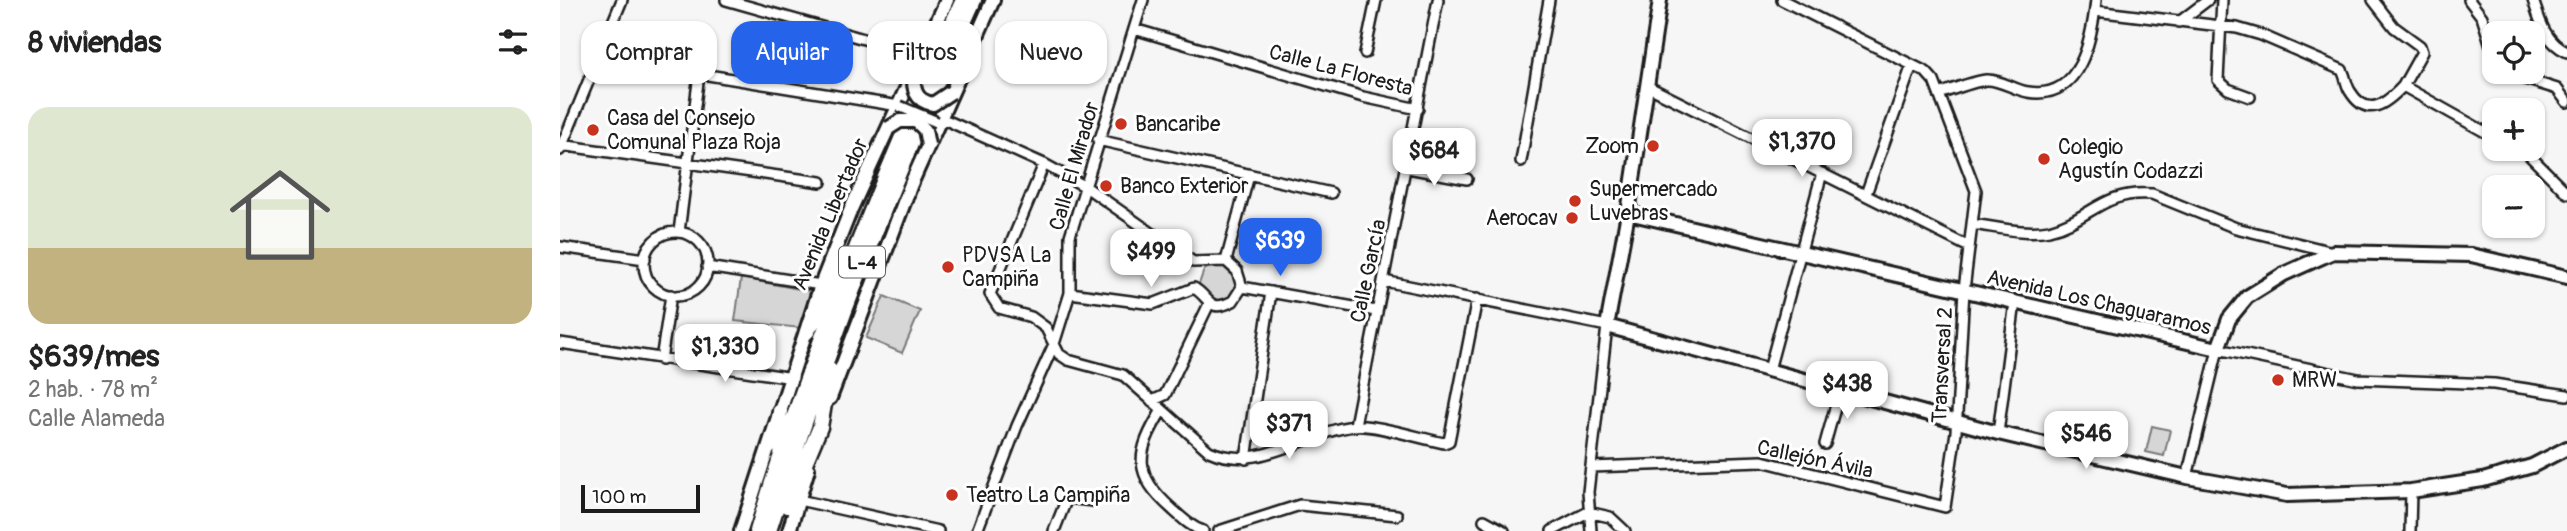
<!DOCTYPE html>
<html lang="es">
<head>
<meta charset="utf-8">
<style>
  body { margin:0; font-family:Pangolin,sans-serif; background:#f6f6f6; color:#222; height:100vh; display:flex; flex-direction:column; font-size:26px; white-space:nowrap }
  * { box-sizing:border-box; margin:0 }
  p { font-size:23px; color:#767676 }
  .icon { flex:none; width:38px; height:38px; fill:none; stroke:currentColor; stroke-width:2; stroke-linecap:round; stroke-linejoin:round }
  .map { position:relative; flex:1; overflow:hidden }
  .panel { display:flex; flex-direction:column; background:#fff; width:560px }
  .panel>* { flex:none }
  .guide { position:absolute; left:21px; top:21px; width:665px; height:63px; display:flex; gap:14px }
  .buttons { position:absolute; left:1922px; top:21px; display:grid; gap:14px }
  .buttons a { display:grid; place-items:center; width:63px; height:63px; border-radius:14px; background:#fff; box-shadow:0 2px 5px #0004; font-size:35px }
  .scale { position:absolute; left:21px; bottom:18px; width:119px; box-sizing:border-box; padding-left:7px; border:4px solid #1c1c1c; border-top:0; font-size:19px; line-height:24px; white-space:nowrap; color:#1c1c1c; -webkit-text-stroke:5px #fff; paint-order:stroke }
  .price { position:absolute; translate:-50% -60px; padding:0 16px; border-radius:14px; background:#fff; color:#222; font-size:23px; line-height:46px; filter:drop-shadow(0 2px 4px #0008) }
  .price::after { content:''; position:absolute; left:50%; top:42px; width:21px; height:16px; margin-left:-10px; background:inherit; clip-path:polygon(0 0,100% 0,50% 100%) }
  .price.on { background:#2563eb; color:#fff }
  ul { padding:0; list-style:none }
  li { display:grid; align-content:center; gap:14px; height:371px; padding:0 28px }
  li span { display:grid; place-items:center; height:217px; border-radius:21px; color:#555 }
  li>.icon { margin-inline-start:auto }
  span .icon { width:126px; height:126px; fill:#fffc; stroke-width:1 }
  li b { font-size:30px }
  h2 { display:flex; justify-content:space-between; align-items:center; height:84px; padding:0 28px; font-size:30px }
  .chip { padding:0 24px; border-radius:21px; background:#fff; box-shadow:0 2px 5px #0004; font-size:24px; line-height:63px }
  .chip.on { background:#2563eb; color:#fff }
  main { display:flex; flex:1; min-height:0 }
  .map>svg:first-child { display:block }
  .green { fill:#d6d6d6; stroke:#797979; stroke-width:2 }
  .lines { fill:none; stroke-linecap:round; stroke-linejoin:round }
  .street-casing { stroke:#1c1c1c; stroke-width:14 }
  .secondary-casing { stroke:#1c1c1c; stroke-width:18 }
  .primary-casing { stroke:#1c1c1c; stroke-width:19 }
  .street { stroke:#fff; stroke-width:9 }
  .secondary { stroke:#fff; stroke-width:12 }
  .primary { stroke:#fff; stroke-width:14 }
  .street-bridge-casing { stroke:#1c1c1c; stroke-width:14; stroke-linecap:butt }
  .secondary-bridge-casing { stroke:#1c1c1c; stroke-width:18; stroke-linecap:butt }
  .street-bridge { stroke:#fff; stroke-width:9 }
  .secondary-bridge { stroke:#fff; stroke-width:12 }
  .poi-dot { fill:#c8321e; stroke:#fff; stroke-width:2.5 }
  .labels { text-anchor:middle; stroke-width:6; stroke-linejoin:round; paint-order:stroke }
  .shield { fill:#fff; stroke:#606060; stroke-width:2 }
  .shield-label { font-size:19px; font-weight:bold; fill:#1c1c1c }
  .street-label { font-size:21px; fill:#1c1c1c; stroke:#fff }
  .poi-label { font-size:21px; fill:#1c1c1c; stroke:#fff; text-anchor:start }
</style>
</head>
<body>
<main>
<section class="panel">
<h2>8 viviendas<svg class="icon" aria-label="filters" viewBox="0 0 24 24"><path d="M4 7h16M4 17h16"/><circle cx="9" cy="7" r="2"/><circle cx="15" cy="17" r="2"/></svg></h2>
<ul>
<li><span style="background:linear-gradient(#dfe7d0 65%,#c2b280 0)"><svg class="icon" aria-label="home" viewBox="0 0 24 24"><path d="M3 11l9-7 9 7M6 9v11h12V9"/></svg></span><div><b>$639/mes</b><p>2 hab. · 78 m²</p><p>Calle Alameda</p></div></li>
</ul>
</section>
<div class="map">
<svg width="2007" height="531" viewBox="0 0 2007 531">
  <rect width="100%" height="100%" fill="#f6f6f6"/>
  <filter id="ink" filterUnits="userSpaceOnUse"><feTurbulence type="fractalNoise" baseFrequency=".0143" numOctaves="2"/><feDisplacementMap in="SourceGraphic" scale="14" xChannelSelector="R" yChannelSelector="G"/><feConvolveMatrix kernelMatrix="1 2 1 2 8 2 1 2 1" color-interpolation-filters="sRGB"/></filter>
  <g filter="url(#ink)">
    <path class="green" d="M655,264L673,270L677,282L670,298L652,301L639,284L644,270Z
      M181,278L250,291L241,328L175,321Z
      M324,296L360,311L342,353L306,338Z
      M1592,426L1610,430L1604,456L1586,452Z"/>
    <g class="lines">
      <g class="street-casing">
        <path id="street" d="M166,0L325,45
          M1662,0L1658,80L1668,89L1690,97
          M1813,0L1834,27L1860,46L1862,52L1843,86
          M1909,0L1922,17L1934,55
          M1973,0C1980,21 1985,42 2007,52
          M1535,11L1677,28L1701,35L1782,70C1786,77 1786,85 1790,91C1807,119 1826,104 1843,86L1934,137
          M1619,22L1648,0
          M574,29L803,97L858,109
          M805,53L816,0
          M38,54L49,59L339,106
          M1943,72L1997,89L2007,102
          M1087,86L1409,247
          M1379,94C1394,89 1411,82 1426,80C1440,79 1454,90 1468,92C1521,101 1532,38 1536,0
          M377,122L388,121L484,164L526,187L633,262L666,261L677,271L682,287L816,311
          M538,140L771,193
          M0,145L261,182
          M1963,149L2007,193
          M0,150L62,0
          M961,161L989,0
          M484,164L430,294L439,308L471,317L486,328L499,354L508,360L563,375L649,451C698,473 745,432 794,426C812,423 863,439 884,443L889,441L917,299
          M848,168L907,179
          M1306,194L1352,65
          M1412,224C1436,227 1466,235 1489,230C1530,220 1542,190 1592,194L1676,228L1773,252
          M119,232L139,74
          M84 264a32 32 0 1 1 64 0a32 32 0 1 1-64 0Z
          M0,247L85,259
          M666,261L689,175
          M147,267L261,285
          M824,281L1047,326L1028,492L1031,531
          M510,293L593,304L634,288C650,297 648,314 673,301L682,287
          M0,343L233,378
          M101,360L111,295
          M1209,370L1262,173
          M592,401L605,395L649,304
          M602,410C575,454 573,474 612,509C622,518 631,527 643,531
          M795,425L878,0
          M1438,433L1455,302
          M1265,444L1280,390
          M686,459L711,292
          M1031,467L1202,461L1385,507L1396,432L1404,290L1416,191L1374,81L1366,72L1222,0
          M1627,477L1658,349L1798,379L1934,384L2007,395
          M239,500L378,531
          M924,520L944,531
          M417,531L457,426L494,344L510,293V236L583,0
          M494,531L507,498L533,501
          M659,531L740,505L837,515
          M992,531L1028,512L1050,517L1065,531
          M1850,531L1851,491"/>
      </g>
      <g class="secondary-casing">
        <path id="secondary" d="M1100,0L1068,213L1047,326L1438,433L1627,477L1727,495L1851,491L1923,480L1972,466L2007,448
          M1068,213L1658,349L1669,319L1687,297L1724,274L1773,252L1911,255L2007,277
          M270,398L351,184L433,0
          M181,531L261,285L291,209L387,0
          M229,531L248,469"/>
      </g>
      <g class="primary-casing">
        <path id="primary" d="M247,332L259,312L279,261
          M216,445L220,411
          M227,506L260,427L270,370
          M197,531C252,348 323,173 403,0
          M209,531C267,348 334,174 414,0"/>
      </g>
      <use href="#street" class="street"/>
      <use href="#secondary" class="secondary"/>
      <use href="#primary" class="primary"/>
      <g class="street-bridge-casing">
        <path id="street-bridge" d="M339,106L377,122"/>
      </g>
      <g class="secondary-bridge-casing">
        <path id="secondary-bridge" d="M354,73C353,89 355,101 373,104L391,92
          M329,128L340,121H356L365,130L368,145"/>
      </g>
      <use href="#street-bridge" class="street-bridge"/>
      <use href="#secondary-bridge" class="secondary-bridge"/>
    </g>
  </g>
  <g class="poi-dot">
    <circle cx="561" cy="124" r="7"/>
    <circle cx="33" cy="130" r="7"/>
    <circle cx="1093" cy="146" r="7"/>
    <circle cx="1484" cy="159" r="7"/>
    <circle cx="546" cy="186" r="7"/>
    <circle cx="1015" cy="201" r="7"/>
    <circle cx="1012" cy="218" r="7"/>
    <circle cx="388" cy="267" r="7"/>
    <circle cx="1718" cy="380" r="7"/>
    <circle cx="392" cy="495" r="7"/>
  </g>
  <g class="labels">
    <rect class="shield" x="279" y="246.5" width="46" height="31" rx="5"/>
    <g class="shield-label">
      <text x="302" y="269">L-4</text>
    </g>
    <g class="street-label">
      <text transform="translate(781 70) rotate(15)" y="7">Calle La Floresta</text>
      <text transform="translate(514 166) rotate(-74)" y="7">Calle El Mirador</text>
      <text transform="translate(270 214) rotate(-67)" y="7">Avenida Libertador</text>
      <text transform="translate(808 271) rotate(-78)" y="7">Calle García</text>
      <text transform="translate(1539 302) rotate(13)" y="7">Avenida Los Chaguaramos</text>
      <text transform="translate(1382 365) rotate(-87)" y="7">Transversal 2</text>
      <text transform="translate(1255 459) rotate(12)" y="7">Callejón Ávila</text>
    </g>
    <g class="poi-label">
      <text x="47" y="125">Casa del Consejo<tspan x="47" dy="24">Comunal Plaza Roja</tspan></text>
      <text x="575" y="131">Bancaribe</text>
      <text x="1079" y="153" text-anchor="end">Zoom</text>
      <text x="1498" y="154">Colegio<tspan x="1498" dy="24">Agustín Codazzi</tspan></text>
      <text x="560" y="193">Banco Exterior</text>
      <text x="1029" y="196">Supermercado<tspan x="1029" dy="24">Luvebras</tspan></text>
      <text x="998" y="225" text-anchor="end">Aerocav</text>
      <text x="402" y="262">PDVSA La<tspan x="402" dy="24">Campiña</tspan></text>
      <text x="1732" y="387">MRW</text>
      <text x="406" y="502">Teatro La Campiña</text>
    </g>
  </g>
</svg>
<div class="buttons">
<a><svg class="icon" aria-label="locate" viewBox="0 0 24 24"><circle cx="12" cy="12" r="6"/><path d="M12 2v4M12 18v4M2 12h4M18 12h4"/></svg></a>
<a>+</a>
<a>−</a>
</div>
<div class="scale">100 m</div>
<b class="price" style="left:1242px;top:179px">$1,370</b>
<b class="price" style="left:874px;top:188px">$684</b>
<b class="price on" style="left:720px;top:278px">$639</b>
<b class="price" style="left:591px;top:289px">$499</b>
<b class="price" style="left:165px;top:384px">$1,330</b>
<b class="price" style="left:1287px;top:421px">$438</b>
<b class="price" style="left:729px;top:461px">$371</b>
<b class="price" style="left:1526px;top:471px">$546</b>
<div class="guide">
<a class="chip">Comprar</a>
<a class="chip on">Alquilar</a>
<a class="chip">Filtros</a>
<a class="chip">Nuevo</a>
</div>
</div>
</main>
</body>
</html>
